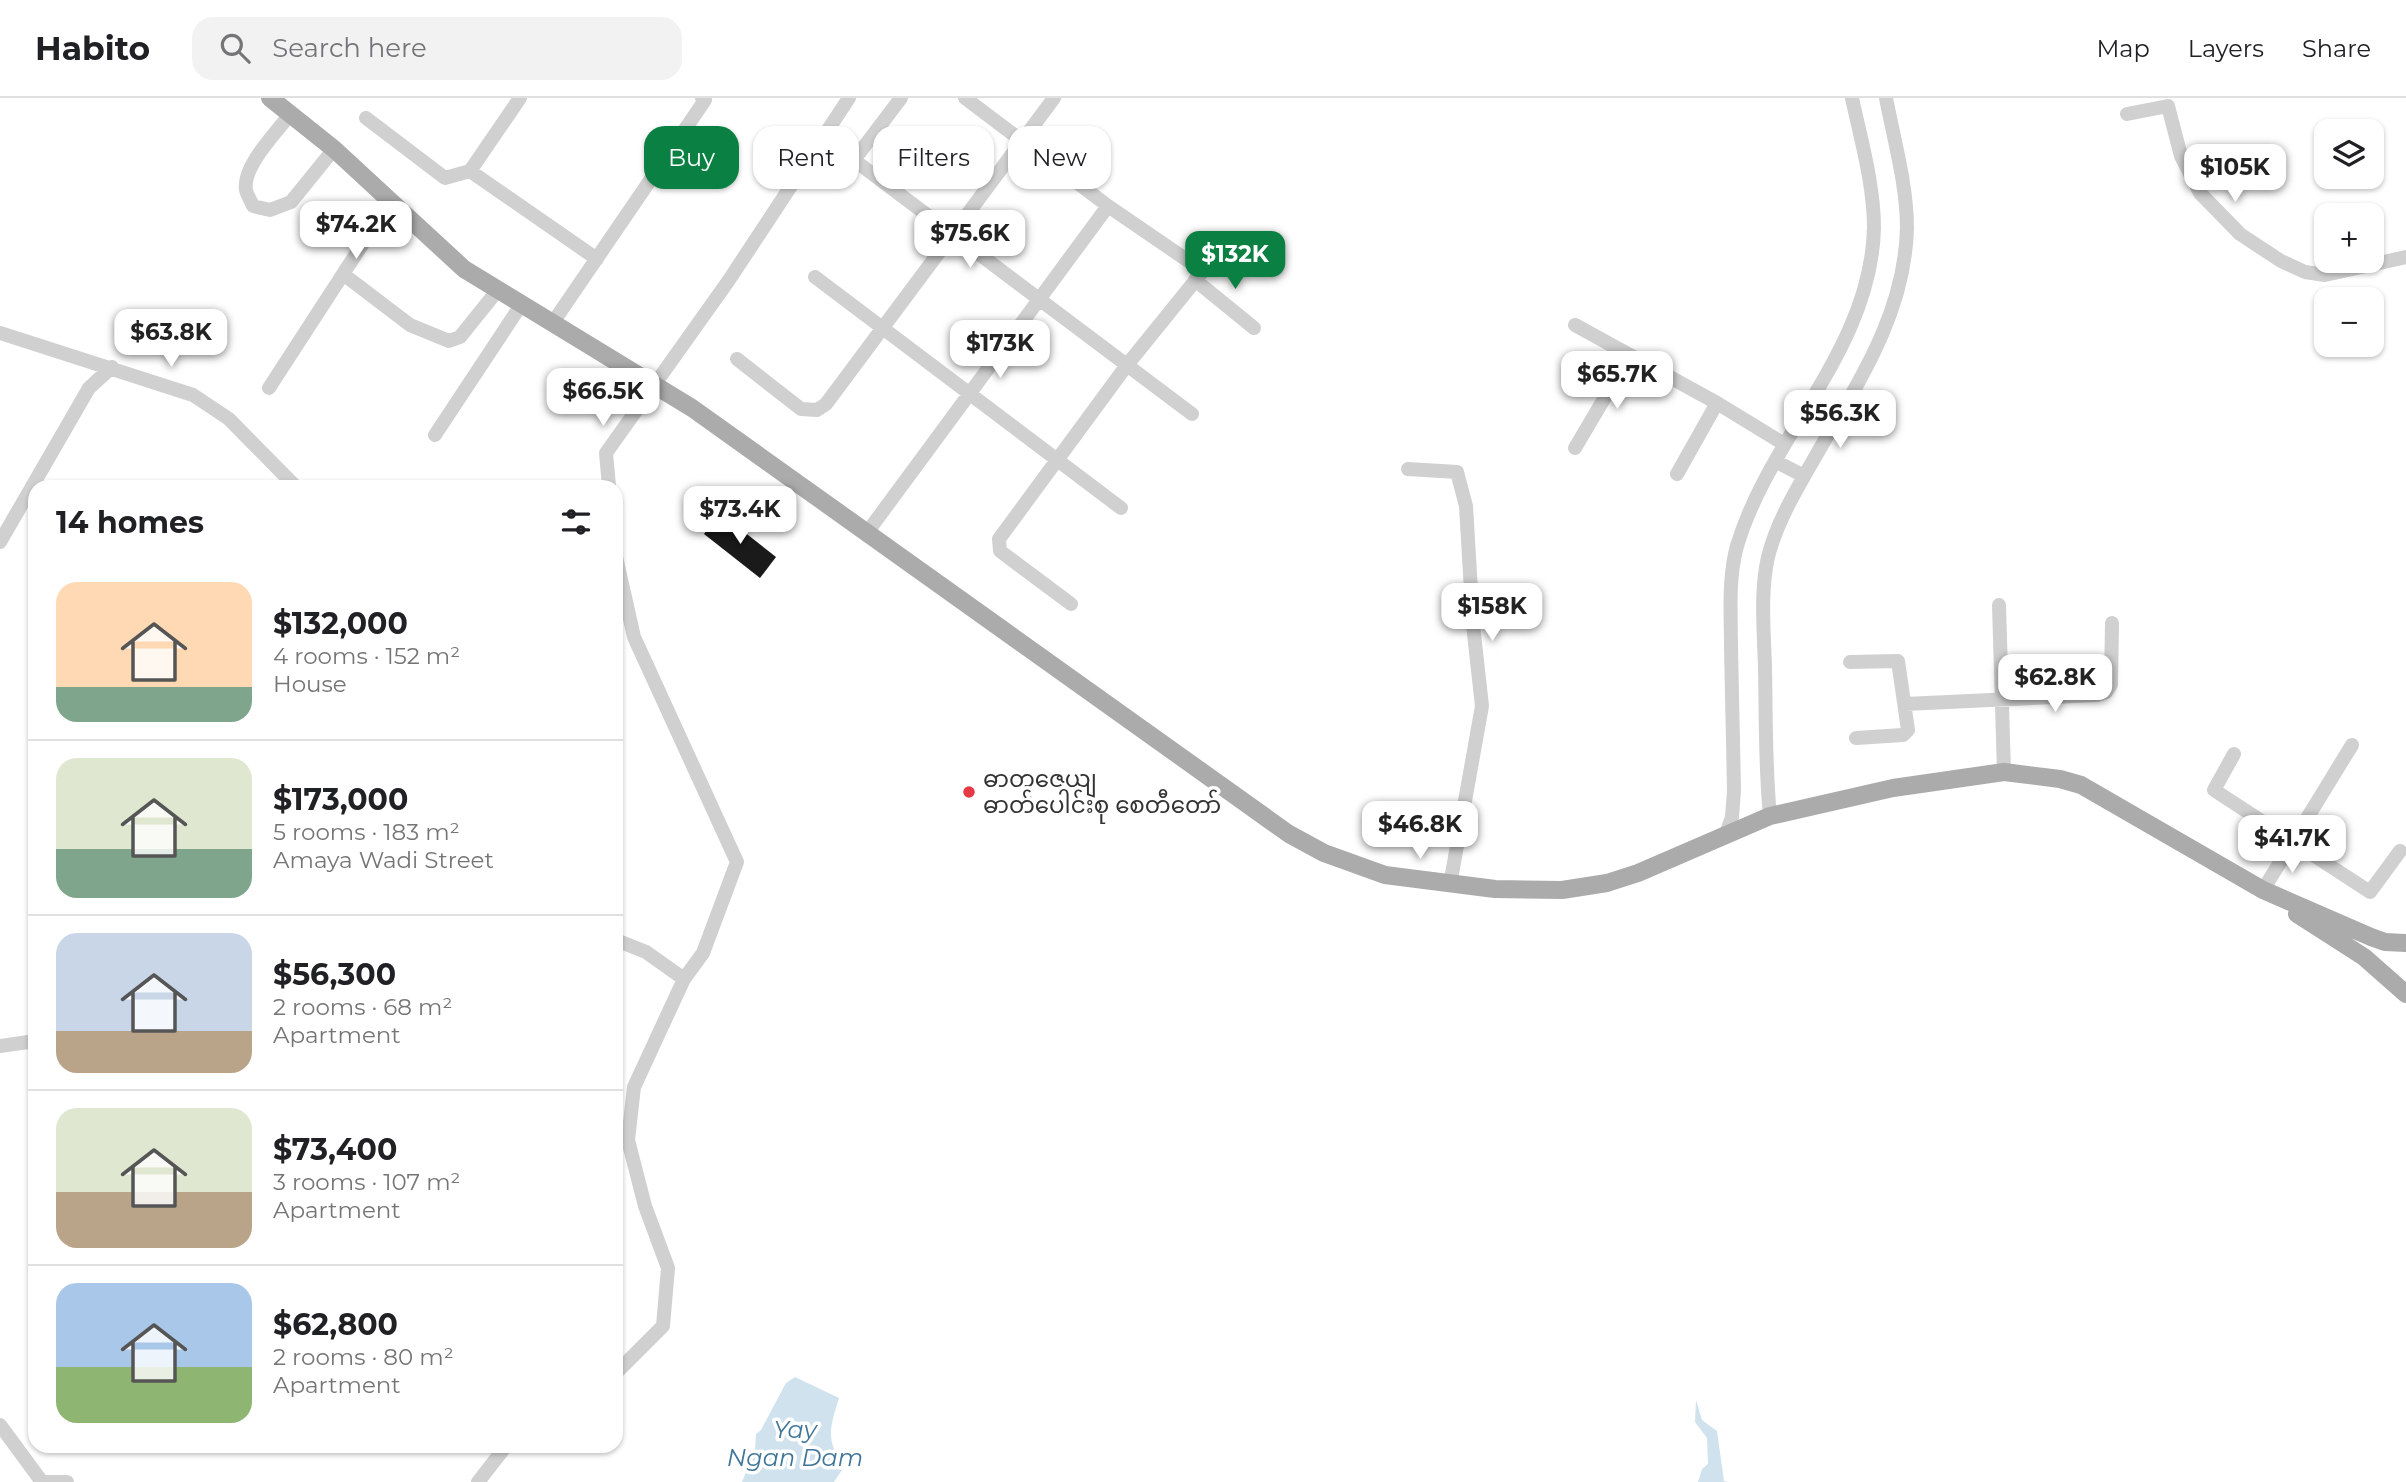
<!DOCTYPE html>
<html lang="en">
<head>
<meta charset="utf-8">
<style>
  body { margin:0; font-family:Montserrat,"Noto Sans Myanmar",sans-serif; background:#f2f2f2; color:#202124; height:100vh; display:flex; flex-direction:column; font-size:26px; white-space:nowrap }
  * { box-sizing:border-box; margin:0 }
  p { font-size:23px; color:#757577 }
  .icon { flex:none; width:38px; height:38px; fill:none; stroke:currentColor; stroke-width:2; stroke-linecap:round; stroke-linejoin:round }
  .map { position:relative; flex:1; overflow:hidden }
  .side { position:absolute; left:28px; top:382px; width:595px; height:973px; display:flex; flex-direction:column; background:#fff; border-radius:21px; box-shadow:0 2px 5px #0004 }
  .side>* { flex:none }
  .hud { position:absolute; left:644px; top:28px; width:665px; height:63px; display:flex; gap:14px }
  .buttons { position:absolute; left:2314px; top:21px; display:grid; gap:14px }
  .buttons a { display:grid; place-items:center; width:70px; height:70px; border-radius:14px; background:#fff; box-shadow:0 2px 5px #0004; font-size:35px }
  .price { position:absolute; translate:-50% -60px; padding:0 16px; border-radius:14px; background:#fff; color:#222; font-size:23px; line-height:46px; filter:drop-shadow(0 2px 4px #0008) }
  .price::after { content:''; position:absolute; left:50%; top:42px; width:21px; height:16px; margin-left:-10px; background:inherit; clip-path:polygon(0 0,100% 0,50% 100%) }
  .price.active { background:#0b8043; color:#fff }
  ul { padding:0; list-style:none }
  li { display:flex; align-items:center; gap:21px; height:175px; padding:0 28px }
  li+li { border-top:2px solid #e0e0e0 }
  li span { display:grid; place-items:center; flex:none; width:196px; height:140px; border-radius:21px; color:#555 }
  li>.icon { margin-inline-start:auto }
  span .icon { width:84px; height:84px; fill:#fffc; stroke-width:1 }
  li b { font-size:30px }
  h2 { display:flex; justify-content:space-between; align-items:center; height:84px; padding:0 28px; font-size:30px }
  .pill { padding:0 24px; border-radius:21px; background:#fff; box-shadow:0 2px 5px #0004; font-size:24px; line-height:63px }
  .pill.active { background:#0b8043; color:#fff }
  header { display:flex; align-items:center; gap:42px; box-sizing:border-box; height:98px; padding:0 35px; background:#fff; border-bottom:2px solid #e0e0e0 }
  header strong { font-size:33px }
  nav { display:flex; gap:38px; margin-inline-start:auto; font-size:24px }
  .search { width:490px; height:63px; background:#f2f2f2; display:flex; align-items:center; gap:18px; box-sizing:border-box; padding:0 24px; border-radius:21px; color:#757577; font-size:26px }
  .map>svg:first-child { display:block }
  .water { fill:#cfe2ee }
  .building { fill:#1a1a1a }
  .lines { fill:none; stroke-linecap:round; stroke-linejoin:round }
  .minor { stroke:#d0d0d0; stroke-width:14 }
  .major { stroke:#ababab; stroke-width:18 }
  .poi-dot { fill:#e63946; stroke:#fff; stroke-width:2.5 }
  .labels { text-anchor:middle; stroke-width:7; stroke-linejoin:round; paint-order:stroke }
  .poi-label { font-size:23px; fill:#333; stroke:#fff; text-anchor:start }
  .water-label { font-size:24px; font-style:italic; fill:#3f7597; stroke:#fff }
</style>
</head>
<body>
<header>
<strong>Habito</strong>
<div class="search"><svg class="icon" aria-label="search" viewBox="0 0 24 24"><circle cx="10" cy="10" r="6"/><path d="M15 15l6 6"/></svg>Search here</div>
<nav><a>Map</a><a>Layers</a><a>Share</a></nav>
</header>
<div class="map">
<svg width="2406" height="1384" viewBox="0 0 2406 1384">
  <rect width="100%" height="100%" fill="#fff"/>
  <path class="water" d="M795,1279L839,1300C830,1329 825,1342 844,1369L834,1384H742L755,1352L756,1336L761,1332L786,1285Z
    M1696,1302L1702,1322L1717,1333L1724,1383L1728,1384H1698L1702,1371L1708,1366L1707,1340L1695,1324Z"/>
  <path class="building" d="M720,415L776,459L760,480L704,436Z"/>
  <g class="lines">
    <path class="minor" d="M901,0L854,62L1192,316
      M965,0L1108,108L1203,173L1127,267L999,441L1000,453L1071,506
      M291,15C277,34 242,68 246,92C247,97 251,103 253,108L270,112L291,104L334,51
      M2127,16L2168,8L2181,58L2200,95L2240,136L2281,163L2305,174L2325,177L2406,159
      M366,20L445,80L470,73L597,161
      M823,41L854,62
      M470,73L520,0
      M343,176L390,104
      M815,179L1121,410
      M1195,182L1254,230
      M554,223L705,2L702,0
      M1575,227L1717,305L1784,346
      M0,235L193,297L229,321L295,388
      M737,261L801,311L817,312L826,306L1054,0
      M269,290L343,176L410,227L449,243L460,239L497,193
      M435,337L521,207
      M1575,350L1630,257
      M1775,363L1804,378
      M1408,371L1457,374L1466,408L1473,527L1482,608L1450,787
      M1677,376L1717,305
      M609,388L606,355L729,182L849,0
      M866,436L1108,108
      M0,444L89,290L112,269
      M616,459L634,539L737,764L703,855L684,881L634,989L628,1042L645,1108L668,1170L663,1228L616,1275
      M1999,507L2004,674
      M1850,564L1898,563L1908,632L1903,637L1856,640
      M1905,606L2097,597L2106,594L2111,587L2112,525
      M2234,656L2214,692L2370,794L2400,753
      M1770,718C1765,668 1766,619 1765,570C1764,533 1760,494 1768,459C1778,418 1806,376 1826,340C1865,274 1905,210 1907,130C1907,87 1894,42 1886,0
      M1726,736L1732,719L1734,692C1733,644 1732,596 1731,549C1731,516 1728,480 1737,448C1770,337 1871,252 1874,130C1874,87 1861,42 1852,0
      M2263,792L2352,647
      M616,842L646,854L684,881
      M0,948L35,943
      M0,1327L42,1384
      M42,1384H67
      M478,1384L506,1348"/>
    <path class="major" d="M270,0L334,51L464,171L692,310L1289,736L1324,755L1385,777L1495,791L1562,792L1607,785L1638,775L1770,718L1893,690L2004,674L2060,681L2081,687L2263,792L2371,839L2385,844L2406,845
      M2297,816L2364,859L2406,896"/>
  </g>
  <circle class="poi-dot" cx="969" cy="694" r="7"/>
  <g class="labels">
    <g class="poi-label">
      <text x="983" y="689">ဓာတုဇေယျ<tspan x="983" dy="26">ဓာတ်ပေါင်းစု စေတီတော်</tspan></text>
    </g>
    <g class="water-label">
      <text x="795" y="1340">Yay<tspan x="795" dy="28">Ngan Dam</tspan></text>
    </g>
  </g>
</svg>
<div class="buttons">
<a><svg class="icon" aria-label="layers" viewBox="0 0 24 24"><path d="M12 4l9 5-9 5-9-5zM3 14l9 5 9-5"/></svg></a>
<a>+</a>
<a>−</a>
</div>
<b class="price" style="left:2235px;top:106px">$105K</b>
<b class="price" style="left:356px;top:163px">$74.2K</b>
<b class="price" style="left:970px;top:172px">$75.6K</b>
<b class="price active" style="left:1235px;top:193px">$132K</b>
<b class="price" style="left:171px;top:271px">$63.8K</b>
<b class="price" style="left:1000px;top:282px">$173K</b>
<b class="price" style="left:1617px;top:313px">$65.7K</b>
<b class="price" style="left:603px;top:330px">$66.5K</b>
<b class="price" style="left:1840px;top:352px">$56.3K</b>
<b class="price" style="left:740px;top:448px">$73.4K</b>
<b class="price" style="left:1492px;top:545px">$158K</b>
<b class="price" style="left:2055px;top:616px">$62.8K</b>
<b class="price" style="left:1420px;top:763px">$46.8K</b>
<b class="price" style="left:2292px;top:777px">$41.7K</b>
<div class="hud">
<a class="pill active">Buy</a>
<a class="pill">Rent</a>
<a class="pill">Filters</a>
<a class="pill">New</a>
</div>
<section class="side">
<h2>14 homes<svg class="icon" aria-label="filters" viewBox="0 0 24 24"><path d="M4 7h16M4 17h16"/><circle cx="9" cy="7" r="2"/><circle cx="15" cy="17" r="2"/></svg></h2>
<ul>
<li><span style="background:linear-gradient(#ffd9b3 75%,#7fa58c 0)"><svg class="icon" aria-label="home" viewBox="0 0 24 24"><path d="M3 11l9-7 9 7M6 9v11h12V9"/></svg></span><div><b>$132,000</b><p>4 rooms · 152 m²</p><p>House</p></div></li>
<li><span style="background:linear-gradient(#dfe7d0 65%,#7fa58c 0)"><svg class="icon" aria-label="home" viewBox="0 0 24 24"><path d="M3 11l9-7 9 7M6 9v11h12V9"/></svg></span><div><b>$173,000</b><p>5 rooms · 183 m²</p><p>Amaya Wadi Street</p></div></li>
<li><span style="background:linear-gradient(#c9d6e8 70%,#b9a48a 0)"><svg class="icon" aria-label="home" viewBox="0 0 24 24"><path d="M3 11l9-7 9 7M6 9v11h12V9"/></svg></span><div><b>$56,300</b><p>2 rooms · 68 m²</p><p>Apartment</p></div></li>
<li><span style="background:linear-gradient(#dfe7d0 60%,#b9a48a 0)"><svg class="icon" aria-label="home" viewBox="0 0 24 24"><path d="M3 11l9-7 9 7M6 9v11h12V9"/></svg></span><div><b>$73,400</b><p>3 rooms · 107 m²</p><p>Apartment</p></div></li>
<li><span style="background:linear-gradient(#a9c7e8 60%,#8fb573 0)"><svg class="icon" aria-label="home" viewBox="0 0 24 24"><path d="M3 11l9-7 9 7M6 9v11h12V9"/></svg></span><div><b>$62,800</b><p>2 rooms · 80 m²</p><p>Apartment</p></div></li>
</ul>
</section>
</div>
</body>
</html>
